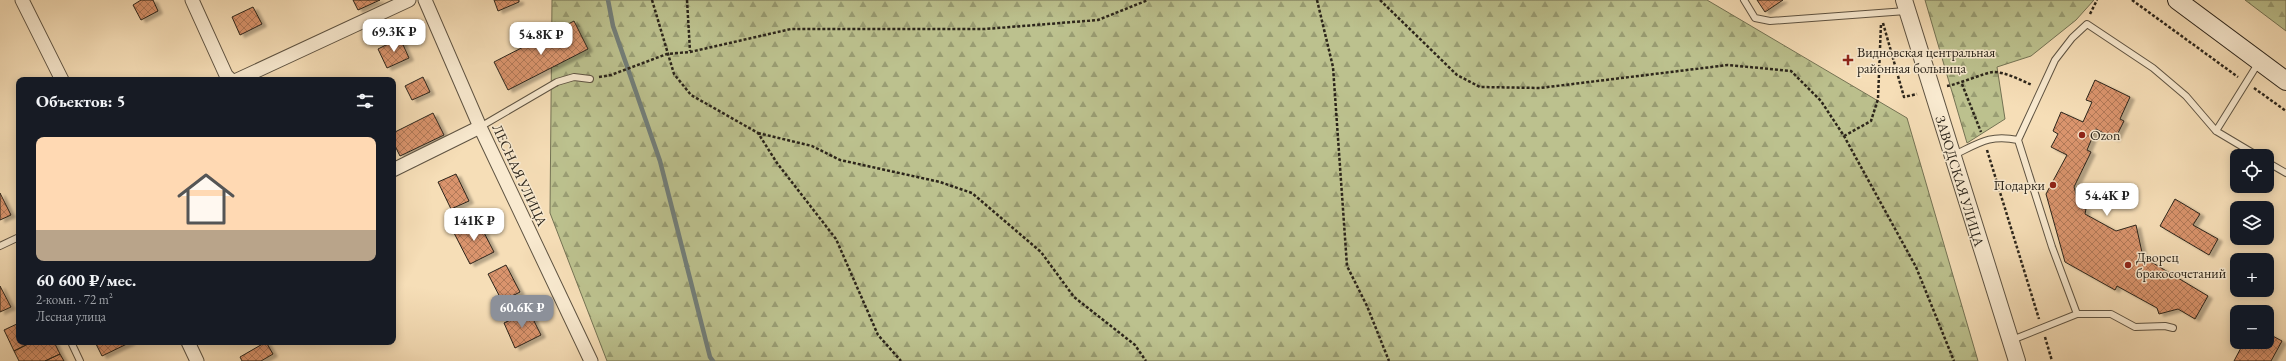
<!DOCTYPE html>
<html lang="ru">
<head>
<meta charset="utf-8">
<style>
  body { margin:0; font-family:"EB Garamond",serif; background:#20242c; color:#f1f3f6; height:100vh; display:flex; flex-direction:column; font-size:15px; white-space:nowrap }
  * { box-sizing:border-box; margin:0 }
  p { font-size:13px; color:#9ea1a6 }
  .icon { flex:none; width:22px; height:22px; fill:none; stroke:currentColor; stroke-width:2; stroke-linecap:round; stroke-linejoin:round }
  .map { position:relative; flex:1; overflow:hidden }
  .drawer { position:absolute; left:16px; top:77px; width:380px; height:268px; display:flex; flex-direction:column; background:#171b24; border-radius:8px; box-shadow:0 2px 10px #0003 }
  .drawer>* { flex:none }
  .buttons { position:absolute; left:2230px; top:149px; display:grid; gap:8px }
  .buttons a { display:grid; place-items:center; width:44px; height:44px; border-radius:8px; background:#171b24; box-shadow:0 2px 10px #0003; font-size:20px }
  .price { position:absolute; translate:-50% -34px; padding:0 9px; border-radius:8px; background:#fff; color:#222; font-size:13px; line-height:26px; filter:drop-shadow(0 1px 2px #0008) }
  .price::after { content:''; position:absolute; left:50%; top:24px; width:12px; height:9px; margin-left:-6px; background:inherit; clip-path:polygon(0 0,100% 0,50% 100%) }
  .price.current { background:#8c9099; color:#fff }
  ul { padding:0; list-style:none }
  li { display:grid; align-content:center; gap:8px; height:212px; padding:0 20px }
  li span { display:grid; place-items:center; height:124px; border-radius:8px; color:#555 }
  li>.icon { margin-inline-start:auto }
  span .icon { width:72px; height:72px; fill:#fffc; stroke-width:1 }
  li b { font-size:17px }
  h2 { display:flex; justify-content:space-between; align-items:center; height:48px; padding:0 20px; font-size:17px }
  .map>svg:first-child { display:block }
  .forest { fill:url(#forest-firs); stroke:#747354 }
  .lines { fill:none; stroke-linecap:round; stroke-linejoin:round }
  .stream { stroke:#727e79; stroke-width:4.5 }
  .building { fill:url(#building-cross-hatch); stroke:#2c251b; filter:url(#shadow) }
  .service-casing { stroke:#5e5342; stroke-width:8 }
  .minor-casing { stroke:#5e5342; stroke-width:15 }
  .tertiary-casing { stroke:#5e5342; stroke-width:18 }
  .secondary-casing { stroke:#2c251b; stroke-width:20 }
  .path { stroke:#2c251b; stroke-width:2.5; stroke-dasharray:3 2; stroke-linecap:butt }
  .service { stroke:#f9ead0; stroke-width:6 }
  .minor { stroke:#f9ead0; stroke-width:13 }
  .tertiary { stroke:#f9ead0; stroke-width:16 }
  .secondary { stroke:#f9ead0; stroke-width:18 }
  .poi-dot { fill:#8f2418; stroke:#f9ead0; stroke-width:1.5 }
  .labels { text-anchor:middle; stroke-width:3; stroke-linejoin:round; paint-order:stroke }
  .poi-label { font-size:14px; fill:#2c251b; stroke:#f9ead0; text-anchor:start }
  .street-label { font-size:14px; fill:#2c251b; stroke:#f9ead0 }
</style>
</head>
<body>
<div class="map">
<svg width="2286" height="361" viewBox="0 0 2286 361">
  <defs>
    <pattern id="forest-firs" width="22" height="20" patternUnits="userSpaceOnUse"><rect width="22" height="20" fill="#bcc18e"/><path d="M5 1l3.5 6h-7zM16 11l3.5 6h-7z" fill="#999d73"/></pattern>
    <pattern id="building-cross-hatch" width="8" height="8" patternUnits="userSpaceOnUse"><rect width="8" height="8" fill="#da946d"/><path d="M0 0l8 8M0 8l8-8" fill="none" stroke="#b17959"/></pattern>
    <filter id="shadow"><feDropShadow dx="4.5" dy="2.5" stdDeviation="1" flood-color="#0004"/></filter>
  </defs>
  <rect width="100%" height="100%" fill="#f6deb7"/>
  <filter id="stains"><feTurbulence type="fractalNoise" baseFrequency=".005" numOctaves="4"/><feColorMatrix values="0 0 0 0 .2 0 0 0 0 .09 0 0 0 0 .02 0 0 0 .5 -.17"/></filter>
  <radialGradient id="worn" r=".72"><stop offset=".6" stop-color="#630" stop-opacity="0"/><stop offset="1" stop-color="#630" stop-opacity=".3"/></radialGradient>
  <path class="forest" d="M552,0H1707L1907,118L1978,361H607L550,213Z
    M1925,0H2094L2076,20L2031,56L1997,67L2005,119L1967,143Z
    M2245,0H2286V31Z"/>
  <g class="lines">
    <path class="stream" d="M608,0L613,26L660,161L710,357L713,361"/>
  </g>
  <path class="building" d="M141,0H153L158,11L141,20L133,5Z
    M353,0H380L358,10Z
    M494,0H519V2L498,11Z
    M1757,0H1783L1765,12Z
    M253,7L262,24L240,35L232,17Z
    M574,21L588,49L508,90L494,62Z
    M400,38L409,58L387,68L378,49Z
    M423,77L430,92L412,100L405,86Z
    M2095,80L2130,97L2120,119L2124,121L2115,139L2096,129L2087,150L2091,152L2074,187L2080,208L2086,209L2085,214L2116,231L2136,225L2143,257L2208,296L2195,319L2178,309L2159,314L2157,308L2117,286L2115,290L2065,262L2046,194L2067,155L2051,147L2058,134L2053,131L2061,112L2083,122L2092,102L2086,100Z
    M433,113L444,135L400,156L393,142V133Z
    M456,174L469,201L451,209L438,182Z
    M0,193L11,215L0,220Z
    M2175,199L2200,214L2193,225L2218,239L2209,255L2160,226Z
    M478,221L494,252L470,264L454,233Z
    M506,265L520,292L502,301L488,274Z
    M0,286L11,307L0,312Z
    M529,311L541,335L515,348L504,323Z
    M19,323V342H32L14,351L4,330Z
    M2267,333L2282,341L2271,361H2234L2244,342H2267Z
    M32,342H54L60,354L45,361H19L14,351Z
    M95,342H131L102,356Z
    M266,342L273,354L261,361H242L240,357Z
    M60,354L64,361H45Z"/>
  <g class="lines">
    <g class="service-casing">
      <path id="service" d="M1744,0L1755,18L1770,21L1906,11
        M480,127L557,82L574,77L590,79
        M1954,155C1979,143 1990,134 2018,140
        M2258,156L2216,131L2259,62
        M2267,162L2286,173
        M0,246L19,237
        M2077,314H2111L2135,327L2165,326L2173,328
        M2012,340L2077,314L2052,247L2018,140L2055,60L2072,38L2087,24L2153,68L2186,96L2216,131
        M71,342L80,361"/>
    </g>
    <g class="minor-casing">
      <path id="minor" d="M22,0L62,80
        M192,0L226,75L231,80
        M425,0L480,127L591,361
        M237,80L409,0
        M393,170L480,127
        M188,342L197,361"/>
    </g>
    <g class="tertiary-casing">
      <path id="tertiary" d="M1904,0L2017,361"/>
    </g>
    <g class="secondary-casing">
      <path id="secondary" d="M2177,0L2286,81"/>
    </g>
    <path class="path" d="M652,0L674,74L691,95L758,133L777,163L836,239L878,335L901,361
      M687,0L690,51
      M1317,0L1333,67L1347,266L1367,306L1389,361
      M1380,0L1457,75L1480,87L1540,88L1728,65L1791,71L1821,101L1844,136L1916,267L1954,361
      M2132,0L2238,77
      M2090,14L2097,0
      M1883,23L1904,97L1917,94
      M599,77L611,75L667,54L690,52L791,29H985L1098,20L1148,0
      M1962,84L1981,132
      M1947,86C1959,84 1984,73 1993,72C2006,72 2020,80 2032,85
      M2254,88L2286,111
      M758,133L812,146L840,160L940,182L972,193L1041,252L1074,297L1135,345L1146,361
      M1844,136L1871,121L1878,99L1881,23
      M1987,150L2039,319
      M2045,337L2052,361"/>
    <use href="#service" class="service"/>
    <use href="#minor" class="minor"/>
    <use href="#tertiary" class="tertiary"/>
    <use href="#secondary" class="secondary"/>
  </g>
  <g class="poi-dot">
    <path d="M1846 54h4v4h4v4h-4v4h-4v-4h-4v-4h4z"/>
    <circle cx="2082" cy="135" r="4"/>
    <circle cx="2053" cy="185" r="4"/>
    <circle cx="2128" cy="265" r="4"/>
  </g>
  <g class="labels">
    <g class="poi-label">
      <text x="1857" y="57">Видновская центральная<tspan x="1857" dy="16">районная больница</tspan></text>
      <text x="2090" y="140">Ozon</text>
      <text x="2045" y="190" text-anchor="end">Подарки</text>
      <text x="2136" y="262">Дворец<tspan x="2136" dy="16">бракосочетаний</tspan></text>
    </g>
    <g class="street-label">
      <text transform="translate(520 175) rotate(65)" y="5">ЛЕСНАЯ УЛИЦА</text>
      <text transform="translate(1960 181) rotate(73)" y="5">ЗАВОДСКАЯ УЛИЦА</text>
    </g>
  </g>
  <rect width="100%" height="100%" filter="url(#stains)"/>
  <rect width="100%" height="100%" fill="url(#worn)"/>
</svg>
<div class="buttons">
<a><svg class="icon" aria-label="locate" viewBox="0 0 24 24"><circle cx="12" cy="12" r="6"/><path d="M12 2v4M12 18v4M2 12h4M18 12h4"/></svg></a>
<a><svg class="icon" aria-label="layers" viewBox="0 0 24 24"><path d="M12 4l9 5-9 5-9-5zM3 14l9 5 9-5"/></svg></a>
<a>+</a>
<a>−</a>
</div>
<b class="price" style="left:394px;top:53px">69.3K ₽</b>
<b class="price" style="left:541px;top:56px">54.8K ₽</b>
<b class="price" style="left:2107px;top:217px">54.4K ₽</b>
<b class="price" style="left:474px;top:242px">141K ₽</b>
<b class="price current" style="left:522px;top:329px">60.6K ₽</b>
<section class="drawer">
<h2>Объектов: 5<svg class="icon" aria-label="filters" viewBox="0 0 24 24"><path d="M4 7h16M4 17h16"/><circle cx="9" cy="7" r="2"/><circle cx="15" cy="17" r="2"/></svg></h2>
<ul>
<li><span style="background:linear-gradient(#ffd9b3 75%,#b9a48a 0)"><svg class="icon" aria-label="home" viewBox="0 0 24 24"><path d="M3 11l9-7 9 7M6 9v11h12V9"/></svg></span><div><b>60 600 ₽/мес.</b><p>2-комн. · 72 m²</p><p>Лесная улица</p></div></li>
</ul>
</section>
</div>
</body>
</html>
